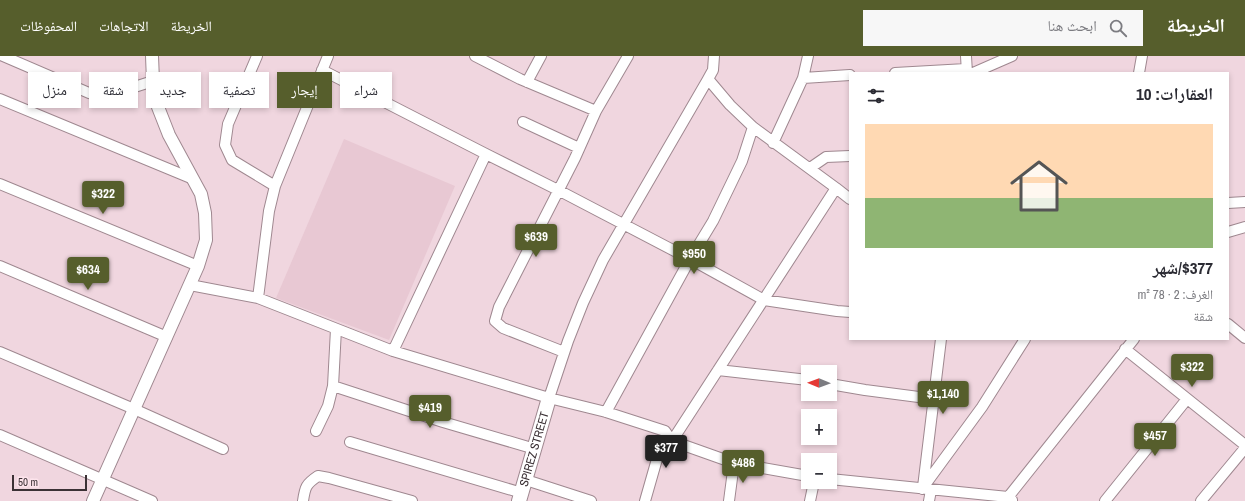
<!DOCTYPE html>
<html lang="ar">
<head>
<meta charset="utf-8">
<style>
  body { margin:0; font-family:"Archivo Narrow","Noto Naskh Arabic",sans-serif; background:#f7f7f7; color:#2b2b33; direction:rtl; height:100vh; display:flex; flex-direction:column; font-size:15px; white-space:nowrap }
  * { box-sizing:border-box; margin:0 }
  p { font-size:13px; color:#7c7c81 }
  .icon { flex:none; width:22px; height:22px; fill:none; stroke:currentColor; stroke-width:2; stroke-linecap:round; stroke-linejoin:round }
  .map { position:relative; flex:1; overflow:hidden; direction:ltr }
  .panel { position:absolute; left:849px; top:16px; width:380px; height:268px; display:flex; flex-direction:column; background:#fff; border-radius:0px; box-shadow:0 2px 6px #0003; direction:rtl }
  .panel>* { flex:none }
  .hud { position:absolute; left:12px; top:16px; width:380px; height:36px; direction:rtl; display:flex; gap:8px }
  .needle { width:26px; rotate:271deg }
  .buttons { position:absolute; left:801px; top:309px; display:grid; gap:8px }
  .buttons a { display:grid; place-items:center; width:36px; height:36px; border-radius:0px; background:#fff; box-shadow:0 2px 6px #0003; font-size:20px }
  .scale { position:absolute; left:12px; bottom:10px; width:75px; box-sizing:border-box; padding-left:4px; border:2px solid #3b3135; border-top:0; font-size:11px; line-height:14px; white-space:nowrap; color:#3b3135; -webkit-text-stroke:3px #fde4ec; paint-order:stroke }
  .price { position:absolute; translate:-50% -34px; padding:0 9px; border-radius:4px; background:#565e2c; color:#fff; font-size:13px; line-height:26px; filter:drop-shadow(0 1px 2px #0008) }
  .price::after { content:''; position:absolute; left:50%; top:24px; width:12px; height:9px; margin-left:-6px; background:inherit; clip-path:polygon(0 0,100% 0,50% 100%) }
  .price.selected { background:#222; color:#fff }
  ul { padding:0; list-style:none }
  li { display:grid; align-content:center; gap:8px; height:212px; padding:0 16px }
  li span { display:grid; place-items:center; height:124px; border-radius:0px; color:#555 }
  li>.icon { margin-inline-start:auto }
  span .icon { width:72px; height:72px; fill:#fffc; stroke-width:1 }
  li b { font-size:17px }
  h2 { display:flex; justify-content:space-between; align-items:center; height:48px; padding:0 16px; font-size:17px }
  .tag { padding:0 14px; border-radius:0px; background:#fff; box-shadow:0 2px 6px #0003; font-size:14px; line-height:36px }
  .tag.selected { background:#565e2c; color:#fff }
  header { display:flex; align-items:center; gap:24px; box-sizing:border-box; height:56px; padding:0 20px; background:#565e2c; color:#fff }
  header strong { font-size:19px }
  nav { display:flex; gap:22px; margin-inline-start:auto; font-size:14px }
  .search { width:280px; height:36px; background:#f7f7f7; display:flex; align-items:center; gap:10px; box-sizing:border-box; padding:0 14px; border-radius:0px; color:#7c7c81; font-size:15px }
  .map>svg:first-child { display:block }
  .built { fill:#e8c8d3 }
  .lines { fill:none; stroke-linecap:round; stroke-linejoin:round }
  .minor-casing { stroke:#9f8890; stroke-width:12 }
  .tertiary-casing { stroke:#9f8890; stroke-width:14 }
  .secondary-casing { stroke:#9f8890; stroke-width:16 }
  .minor { stroke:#fff; stroke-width:10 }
  .tertiary { stroke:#fff; stroke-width:12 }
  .secondary { stroke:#fff; stroke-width:14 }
  .labels { text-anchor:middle; stroke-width:3; stroke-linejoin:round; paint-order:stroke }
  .street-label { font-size:12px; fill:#3b3135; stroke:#fde4ec }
</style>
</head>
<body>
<header>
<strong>الخريطة</strong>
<div class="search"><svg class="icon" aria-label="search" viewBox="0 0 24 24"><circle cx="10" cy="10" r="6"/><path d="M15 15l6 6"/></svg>ابحث هنا</div>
<nav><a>الخريطة</a><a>الاتجاهات</a><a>المحفوظات</a></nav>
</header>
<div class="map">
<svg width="1245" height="445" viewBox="0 0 1245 445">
  <rect width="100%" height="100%" fill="#f0d6df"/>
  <path class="built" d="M344,83L455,130L389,284L276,242Z"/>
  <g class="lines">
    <g class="minor-casing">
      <path id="minor" d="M3,0L89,37L100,39H110L153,25
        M257,0L228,68L225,89L232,104L275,130
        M475,0L520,23L596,55
        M966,0L967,17
        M322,14L486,98L558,134L690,203L764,244L837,255L850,256
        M895,17L966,13
        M973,17L1012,0
        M1139,17L1142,0
        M803,22L850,19
        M527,26L541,0
        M0,43L193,123
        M523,66L579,92
        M773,87L803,22L808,0
        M810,112L826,101L850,100
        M0,128L198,210
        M836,132L850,143
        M1228,147L1245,146
        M1228,176L1245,171
        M0,210L167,281
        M190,229L258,242L393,295L549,342L606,356L665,375L672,385L734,407L808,420
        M258,242L269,155L275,130L328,0
        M1228,268L1245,282
        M1125,293L1245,389
        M393,295L486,98
        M0,296L134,353L223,393
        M564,296L503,272L495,265L499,251L575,102L596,55L628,0
        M718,314L808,324
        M830,328L865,334L934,343
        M333,330L443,366L535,393
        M549,342L568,285L583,247L603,204L708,23
        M606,356L690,203L713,165L742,105L753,71
        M316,375L328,350L333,330L336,273
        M0,379L152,445
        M672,385L836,132L753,71L730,49L708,23L713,14L714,0
        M350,386L522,437
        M830,423L1008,441L1012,444
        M526,424L591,445
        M923,431L941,283
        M922,433L982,351L1025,283
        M303,445C305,431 306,428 318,420L329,422L412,445
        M645,445L665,375
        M729,445L734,407
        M810,445L814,426
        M929,445L931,434
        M1005,445L1134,283
        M1105,445L1187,343
        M1201,445L1245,392"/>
    </g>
    <g class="tertiary-casing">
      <path id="tertiary" d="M93,445L198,210L206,184L205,157L201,138L169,79L158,51L153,25L152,0"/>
    </g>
    <g class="secondary-casing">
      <g id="secondary">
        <path id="s1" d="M519,445L549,342"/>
      </g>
    </g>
    <use href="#minor" class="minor"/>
    <use href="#tertiary" class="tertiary"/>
    <use href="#secondary" class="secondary"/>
  </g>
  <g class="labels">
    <g class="street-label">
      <text dy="4" stroke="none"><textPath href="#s1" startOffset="54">SPIREZ STREET</textPath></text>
    </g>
  </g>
</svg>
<div class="buttons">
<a><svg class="needle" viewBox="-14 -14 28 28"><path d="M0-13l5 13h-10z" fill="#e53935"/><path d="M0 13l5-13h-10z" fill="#7c7c81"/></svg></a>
<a>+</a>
<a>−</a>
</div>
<div class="scale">50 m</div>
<b class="price" style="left:103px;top:159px">$322</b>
<b class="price" style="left:536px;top:202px">$639</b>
<b class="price" style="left:694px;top:219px">$950</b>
<b class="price" style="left:88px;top:235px">$634</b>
<b class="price" style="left:1192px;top:332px">$322</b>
<b class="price" style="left:943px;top:359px">$1,140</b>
<b class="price" style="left:430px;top:373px">$419</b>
<b class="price" style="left:1155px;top:401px">$457</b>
<b class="price selected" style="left:666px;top:413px">$377</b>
<b class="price" style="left:743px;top:428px">$486</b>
<div class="hud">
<a class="tag">شراء</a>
<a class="tag selected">إيجار</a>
<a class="tag">تصفية</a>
<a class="tag">جديد</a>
<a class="tag">شقة</a>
<a class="tag">منزل</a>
</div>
<section class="panel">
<h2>العقارات: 10<svg class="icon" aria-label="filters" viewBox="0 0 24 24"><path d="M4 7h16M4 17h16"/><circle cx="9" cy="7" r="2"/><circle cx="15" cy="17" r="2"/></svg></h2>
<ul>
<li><span style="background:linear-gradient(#ffd9b3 60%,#8fb573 0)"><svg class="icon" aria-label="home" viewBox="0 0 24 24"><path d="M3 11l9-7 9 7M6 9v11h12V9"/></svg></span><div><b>$377/شهر</b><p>الغرف: 2 · 78 m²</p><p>شقة</p></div></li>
</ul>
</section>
</div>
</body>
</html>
